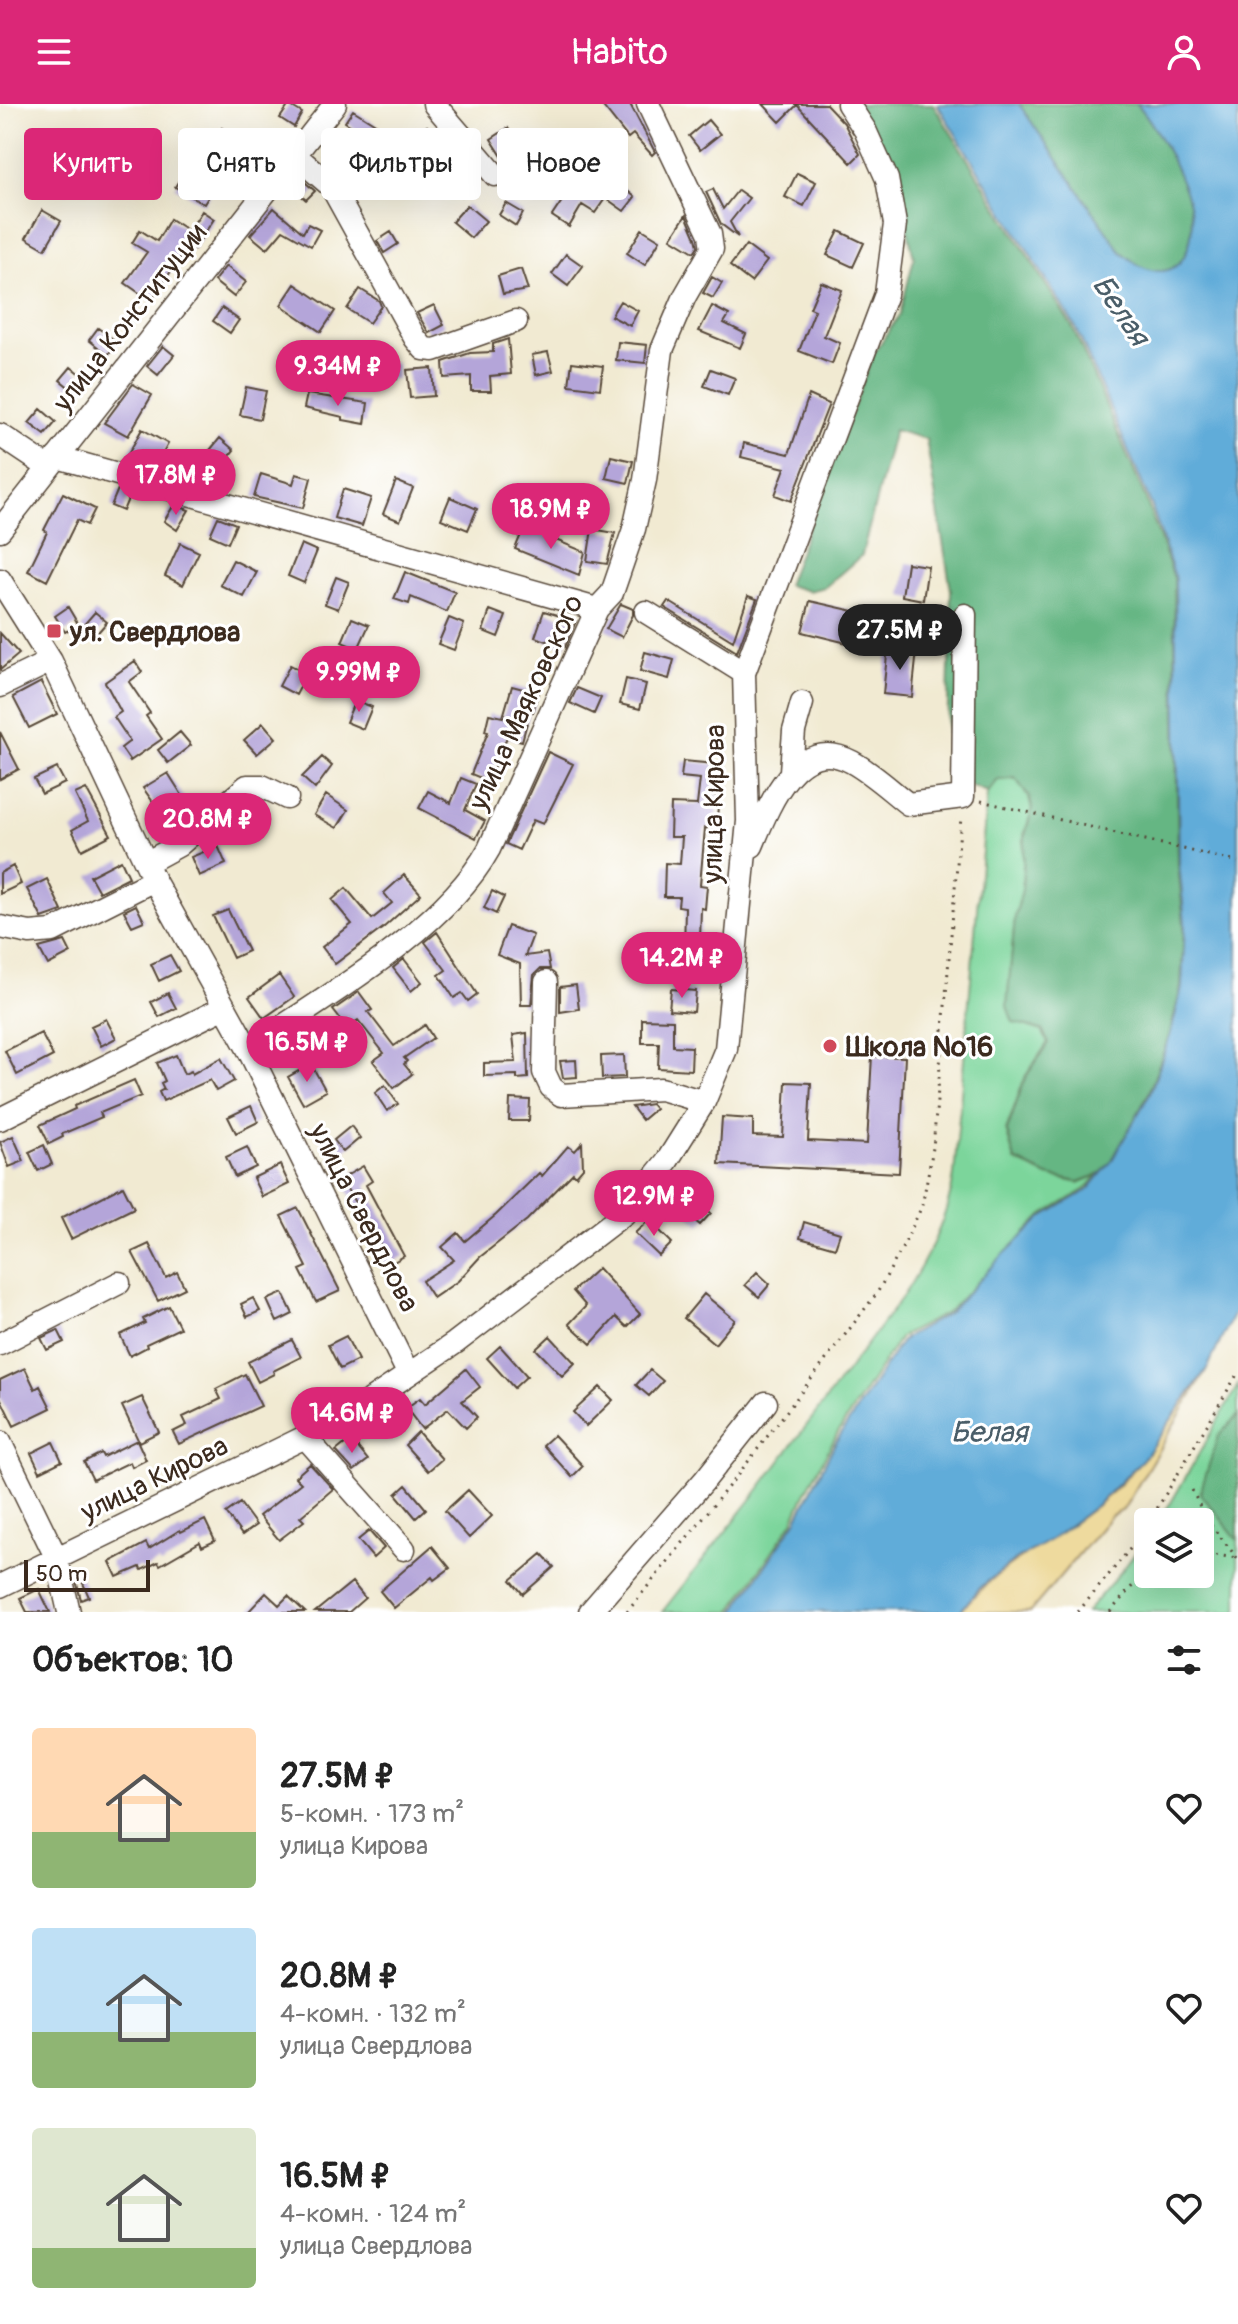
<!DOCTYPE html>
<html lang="ru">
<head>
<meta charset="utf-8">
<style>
  body { margin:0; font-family:Pangolin,sans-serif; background:#f6f6f6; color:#222; height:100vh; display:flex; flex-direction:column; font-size:30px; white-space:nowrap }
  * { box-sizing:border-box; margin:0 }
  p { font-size:26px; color:#767676 }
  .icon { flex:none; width:44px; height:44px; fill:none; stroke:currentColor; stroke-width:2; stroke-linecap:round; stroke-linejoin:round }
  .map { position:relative; height:1508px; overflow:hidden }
  .sheet { display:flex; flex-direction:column; background:#fff; flex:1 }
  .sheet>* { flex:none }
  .top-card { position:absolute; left:24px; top:24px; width:800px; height:72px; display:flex; gap:16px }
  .buttons { position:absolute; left:1134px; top:1404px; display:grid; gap:16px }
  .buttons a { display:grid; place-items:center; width:80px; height:80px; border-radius:8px; background:#fff; box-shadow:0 8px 32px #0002; font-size:40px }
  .scale { position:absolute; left:24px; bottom:20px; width:126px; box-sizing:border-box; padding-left:8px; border:4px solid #3b2a1e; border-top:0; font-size:22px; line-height:28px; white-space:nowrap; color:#3b2a1e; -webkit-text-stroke:6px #fff; paint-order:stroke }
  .price { position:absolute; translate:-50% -68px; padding:0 18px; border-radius:28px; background:#db2777; color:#fff; font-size:26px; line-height:52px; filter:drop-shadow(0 2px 4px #0008) }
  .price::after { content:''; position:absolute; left:50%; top:48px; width:24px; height:18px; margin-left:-12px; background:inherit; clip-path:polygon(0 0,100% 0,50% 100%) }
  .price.on { background:#222; color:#fff }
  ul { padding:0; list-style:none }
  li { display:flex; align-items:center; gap:24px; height:200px; padding:0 32px }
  li span { display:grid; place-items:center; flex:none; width:224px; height:160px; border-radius:8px; color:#555 }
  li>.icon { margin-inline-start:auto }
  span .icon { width:96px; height:96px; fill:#fffc; stroke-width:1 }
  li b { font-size:34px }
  h2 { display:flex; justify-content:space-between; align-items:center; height:96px; padding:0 32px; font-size:34px }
  .tag { padding:0 28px; border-radius:8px; background:#fff; box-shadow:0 8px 32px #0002; font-size:28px; line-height:72px }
  .tag.on { background:#db2777; color:#fff }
  header { display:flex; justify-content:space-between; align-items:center; height:104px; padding:0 32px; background:#db2777; color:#fff; font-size:36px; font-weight:600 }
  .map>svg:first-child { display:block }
  .green { fill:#7cd59b; stroke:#5c805c; stroke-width:2 }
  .forest { fill:#65b683; stroke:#507050; stroke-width:2 }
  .sand { fill:#eeda9e; stroke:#94825e; stroke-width:2 }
  .water { fill:#60acd9; stroke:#4e6b7c; stroke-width:2 }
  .building { fill:#b4a5d9 }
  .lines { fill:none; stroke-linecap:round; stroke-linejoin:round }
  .minor-casing { stroke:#564739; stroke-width:25 }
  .path { stroke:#564739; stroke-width:3; stroke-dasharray:2 6; stroke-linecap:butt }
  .minor { stroke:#fff; stroke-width:22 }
  .poi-dot { fill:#d1495b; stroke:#fff; stroke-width:3 }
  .labels { text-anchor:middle; stroke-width:6; stroke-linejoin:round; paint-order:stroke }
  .street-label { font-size:28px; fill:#3b2a1e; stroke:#fff }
  .poi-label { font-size:28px; font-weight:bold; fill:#3b2a1e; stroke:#fff; text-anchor:start }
  .water-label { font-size:30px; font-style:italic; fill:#4a5e69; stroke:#fff }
</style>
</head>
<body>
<header><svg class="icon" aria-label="menu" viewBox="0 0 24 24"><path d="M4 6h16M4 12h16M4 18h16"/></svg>Habito<svg class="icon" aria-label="person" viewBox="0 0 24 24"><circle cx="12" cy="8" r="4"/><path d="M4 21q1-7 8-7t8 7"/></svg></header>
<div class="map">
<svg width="1238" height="1508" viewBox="0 0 1238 1508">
  <rect width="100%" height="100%" fill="#fff"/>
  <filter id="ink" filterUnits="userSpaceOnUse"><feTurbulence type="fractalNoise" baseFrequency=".0125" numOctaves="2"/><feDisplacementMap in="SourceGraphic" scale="16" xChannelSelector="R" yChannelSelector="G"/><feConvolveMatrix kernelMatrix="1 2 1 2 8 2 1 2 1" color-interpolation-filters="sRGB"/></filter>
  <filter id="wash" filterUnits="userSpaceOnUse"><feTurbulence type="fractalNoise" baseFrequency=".006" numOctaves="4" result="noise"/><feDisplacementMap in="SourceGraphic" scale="32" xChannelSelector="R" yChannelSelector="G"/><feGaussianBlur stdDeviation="1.8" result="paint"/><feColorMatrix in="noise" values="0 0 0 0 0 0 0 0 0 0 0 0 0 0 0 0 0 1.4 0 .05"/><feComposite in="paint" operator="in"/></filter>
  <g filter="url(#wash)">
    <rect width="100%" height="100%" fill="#f1ead2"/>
    <path class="green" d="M1016,675L1029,694L1032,706L1024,731L1022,787L1015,813L1007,902L1013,918L1042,927L1048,938L1025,973L1006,1026L1015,1057L1048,1072L1079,1079L1098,1071L1086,1085L1043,1111L948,1208L900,1233L837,1330L805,1390L793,1417L731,1508H662L757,1388L903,1192C927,1155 948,1115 954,1071L987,690L998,676Z
      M1238,1281V1508H1086L1125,1463L1148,1431V1470H1200V1418H1157L1172,1397Z"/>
    <path class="forest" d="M852,0H933L1073,224L1146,395L1174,474L1178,761L1184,820L1181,883L1170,929L1149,989L1111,1058L1100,1070L1079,1078L1048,1072L1015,1056L1007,1027L1025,974L1049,939L1042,926L1013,918L1007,902L1015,813L1022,786L1025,732L1032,705L1030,694L1015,674L998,676L987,688L946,672L951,486L926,335L894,326L862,451L825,483L808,487L787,481L874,249L900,210L914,154L896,73Z
      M1019,0H1137C1157,22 1187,81 1191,110C1194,132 1187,168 1159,167C1144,167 1131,156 1121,148Z
      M1238,1311V1436L1200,1389L1218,1332Z"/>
    <path class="sand" d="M1208,1263L1123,1406L1111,1412L1030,1508H960C998,1460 1050,1439 1096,1402C1142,1364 1174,1311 1208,1263Z"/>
    <path class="water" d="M937,0H1019L1121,148C1131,156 1144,167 1159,167C1187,168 1194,132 1191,110C1187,81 1157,22 1137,0H1238V1201L1208,1263L1143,1355L1098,1400L1052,1435L1014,1457L978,1485L960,1508H734L797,1415L835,1339L902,1236L949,1209L1001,1153L1044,1112L1088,1086L1111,1058L1150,989L1171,929L1182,883L1185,819L1179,759L1175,474L1151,400L1076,224Z"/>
    <g id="blocks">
      <path class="building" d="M601,0H630L655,48L652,51L633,30L628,34Z
        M763,0H826L844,19L860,50L851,59L797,1L780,18Z
        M289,1L302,9L294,23L280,14Z
        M353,6L377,21L369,33L345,18Z
        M708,16L720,30L700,46L689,32Z
        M427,22L446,50L429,61L411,34Z
        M222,24L262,49L251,66L211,42Z
        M508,24L524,49L507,60L491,35Z
        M589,36L604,49L579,81L604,96L595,109L582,101L569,123L552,112L568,88L541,56L557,43L570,59Z
        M198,37L214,47L200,71L216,80L204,100L175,83L191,57L187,55Z
        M55,45L83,63L67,90L38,72Z
        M95,52L117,66L109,80L86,67Z
        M462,60L478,73L462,92L446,79Z
        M797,69L816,78L804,102L785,93Z
        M298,72L315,87L306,96L289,81Z
        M615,77L635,93L624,107L603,92Z
        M713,85L723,105L738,86L749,94L730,118L738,133L721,120L706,88Z
        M506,99L523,109L516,122L499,111Z
        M467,101L486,117L471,134L452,118Z
        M274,104L303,129L308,120L320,126L311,142L283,126L267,145L250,131Z
        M42,106L61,117L45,145L26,134Z
        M202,107L214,115L194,145L188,142L151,197L125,179L147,148L132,139L140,126L157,137L170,115L189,127Z
        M686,111L696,134L698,142L694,148L671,134Z
        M642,125L660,136L645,161L627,149Z
        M839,127L864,139L853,163L827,151Z
        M391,128L398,140L384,149L377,137Z
        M746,141L767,157L751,178L730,162Z
        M566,150L583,162L568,182L552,170Z
        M226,162L246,178L234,193L214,177Z
        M521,165L528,186L503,190L498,172Z
        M712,173L722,179L713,194L703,189Z
        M821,178L842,186L824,232L840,239L832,260L799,247L815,206L810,204Z
        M295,180L335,207L321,228L281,201Z
        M360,185L379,197L381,202L369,219L347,205Z
        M620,197L638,207L630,222L611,212Z
        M434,201L444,221L429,229L417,209Z
        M712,202L729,211L724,219L746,230L740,244L699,227Z
        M222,204L239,216L230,229L213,217Z
        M98,224L117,238L108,251L89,236Z
        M508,235L511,270L490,272L491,287H471V272L444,274L443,258L470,249L493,248V240Z
        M618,238L647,241L645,259L616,256Z
        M163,242L174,251L158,271L147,262Z
        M548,248L553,267L536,271L532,251Z
        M572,258L603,262L600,285L569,281Z
        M397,259V275L377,276V260Z
        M71,263L87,276L76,289L60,276Z
        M432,264L434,292L410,294L407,266Z
        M711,265L735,274L728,291L704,282Z
        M133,280L152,291L128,332L104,319Z
        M246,283L266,287L260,315L240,311Z
        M307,290L368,299L365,320L343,316V313L304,304Z
        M809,291L829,300L791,397L775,391L785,364L741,353L744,339L789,350Z
        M41,305L56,318L45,331L29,319Z
        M142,325L168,340L154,366L125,356Z
        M220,334L234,346L215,369L201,357Z
        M611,352L633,357L628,379L606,374Z
        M261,370L293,380L296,370L311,374L303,404L254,393Z
        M396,377L413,384L400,417L383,410Z
        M118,385L131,388L123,407L111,402Z
        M343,385L371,394L362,422L334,414Z
        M63,389L95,405L87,421L77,416L47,477L28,467L47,428L44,426Z
        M450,393L477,405L468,426L441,415Z
        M174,401L189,406L177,426L164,417Z
        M218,413L236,420L228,439L210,431Z
        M524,423L585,448L579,471L515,445Z
        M592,425L615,429L607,460L587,457Z
        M180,439L199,448L183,481L165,472Z
        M301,440L317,447L304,479L288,472Z
        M233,456L257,468L244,493L220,481Z
        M907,459L928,462L923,496L902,492Z
        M405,468L455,488L447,508L411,493L409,500L394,495Z
        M336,473L349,478L338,505L325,500Z
        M748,492L757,495L737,548L664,503L668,497L733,537Z
        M810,497L854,507L847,539L802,528Z
        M621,500L633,505V511L622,533L606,525Z
        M68,503L78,520L65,528L55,512Z
        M490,506L506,512L498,533L483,527Z
        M544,507L576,517L565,543L535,533Z
        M95,508L107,518L93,534L81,524Z
        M352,514L369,521L358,545L342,538Z
        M449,514L464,520L454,546L438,540Z
        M0,529L19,550L0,566Z
        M888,542L917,546L912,593L883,590Z
        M645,548L674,556L669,575L640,567Z
        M135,557L142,568L129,578L150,609L146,612L162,635L130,657L121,644L130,637L114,613L121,608L105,578Z
        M290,561L307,570L296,591L279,582Z
        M626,575L646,580L640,605L620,600Z
        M41,578L57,610L29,624L13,593Z
        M512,582L538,589L533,608H530L522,637L507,633L488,677L471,670L488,628L485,627L489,610L503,613Z
        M577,584L601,594L594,610L570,599Z
        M355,596L372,603L363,625L346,618Z
        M263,619L276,634L257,650L244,636Z
        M0,628L19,665L0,675Z
        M180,628L191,641L168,659L158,646Z
        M548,648L573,660L543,720L533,716L519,746L506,740Z
        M322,653L332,662L315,685L302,673Z
        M683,657L715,660L712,691H719L716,725L705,724L700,781L707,782L705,805L701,804L700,837H696L697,862L680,863L679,849L684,848L685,803L678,802L679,793H664L665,759L680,760L682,733H670L671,700L697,701L700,675L681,673Z
        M57,664L65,679L42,690L34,675Z
        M168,669L187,699L190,696L198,706L174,727L143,684Z
        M461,674L476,680L465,706L485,717L476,734L419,704L428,687L451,699Z
        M86,685L111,731L82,746L72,726L88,717L75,690Z
        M326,691L348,706L337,724L314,711Z
        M218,742L226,760L199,772L191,753Z
        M121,756L129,773L99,788L90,772Z
        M13,762L21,780L0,790V769Z
        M404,771L421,790L383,824L335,860L322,843L352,820L332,796L346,784L372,815L392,799L384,789Z
        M47,775L62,807L42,814L27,785Z
        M492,787L504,793L496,810L484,804Z
        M136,801L144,817L132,822L124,807Z
        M228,806L248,847L233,854L213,812Z
        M508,822L533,831L525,852L547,849L550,865H540L534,871L531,901H521L520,860L497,851Z
        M437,828L477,890L468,897L462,889L454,894L439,871L446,866L425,838Z
        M65,837L71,849L48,861L39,844Z
        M170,851L179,867L159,877L151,860Z
        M404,855L422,878L411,887L393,864Z
        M279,871L294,893L264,914L249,893Z
        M576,881L579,905L560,908V883Z
        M671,885L696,887L694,908L669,906Z
        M359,888L372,906L368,908L394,942L425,921L433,934L404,954L407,957L404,960L412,970L394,984L373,957L384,949L358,916L347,924L333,906Z
        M168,889L176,904L159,913L151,898Z
        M106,915L116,934L101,942L91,922Z
        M642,915L673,916V942L692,943L691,966L658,964L659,939H642Z
        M41,929L53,952L17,971L5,947Z
        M527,929L528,974L517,975V971L484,972V959L516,958L513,931Z
        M176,951L184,970L191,967L192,970L221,954L234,977L216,987L210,976L163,997L159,988L164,985L161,979L165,977L157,959Z
        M624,951L625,973L602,974L601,952Z
        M872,952L905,953L899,1069L719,1060L722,1013L753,1015V1032L783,1033L786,978L811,979L808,1037L867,1040Z
        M576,956L577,973L563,974L560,957Z
        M311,960L326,987L303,1000L288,973Z
        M134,976L141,992L100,1009L102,1013L62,1030L63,1033L49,1040L40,1021L75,1005L74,1002Z
        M385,981L398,1000L387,1007L375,989Z
        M510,995L530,996L529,1017H509Z
        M651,1000L655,1005L642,1016L632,1003Z
        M251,1002L258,1018L236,1029L228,1013Z
        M351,1022L360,1034L343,1048L334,1036Z
        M13,1032L24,1057L9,1063L0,1038Z
        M582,1039L583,1064L576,1072L573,1069L527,1116L480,1153L458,1177L433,1194L422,1177L454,1156L442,1143L458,1129L465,1137L496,1111L539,1069L542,1072L568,1042L575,1047Z
        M44,1041L52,1060L38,1067L29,1048Z
        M247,1043L256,1063L235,1073L226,1053Z
        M280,1061L289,1080L262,1093L253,1074Z
        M363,1062L372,1077L366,1081L404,1152L383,1164L375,1150L383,1145L341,1075Z
        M123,1082L134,1104L71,1135L61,1114Z
        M685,1086L711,1109L700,1121L674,1099Z
        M298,1104L340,1187L316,1198L300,1166L307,1163L281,1112Z
        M649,1116L672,1139L659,1152L635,1129Z
        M804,1118L840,1129L835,1144L800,1134Z
        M149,1140L166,1174L177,1168L185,1184L158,1197L132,1148Z
        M598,1164L640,1210L627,1223L616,1213L591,1240L569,1220L586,1202L573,1187Z
        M757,1168L770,1180L759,1193L745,1181Z
        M283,1189L293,1210L277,1218L267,1196Z
        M704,1190L735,1216L715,1240L684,1214Z
        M253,1194L260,1207L247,1213L241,1200Z
        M169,1202L180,1224L146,1240L147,1243L130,1252L120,1231L145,1219L143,1215Z
        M58,1226L64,1238L47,1246L41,1234Z
        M346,1232L358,1256L340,1265L328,1241Z
        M550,1232L575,1259L562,1272L536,1245Z
        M292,1236L301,1253L273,1267L274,1270L258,1278L248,1258Z
        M500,1242L527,1272L514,1284L487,1254Z
        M25,1264L35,1285L40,1282L51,1304L14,1322L0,1293V1276Z
        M466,1265L480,1283L462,1297L477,1313L466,1324L448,1305L422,1325L406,1304L420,1294L425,1300Z
        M650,1266L663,1277L649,1292L636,1281Z
        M245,1270L261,1302L179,1340L173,1328L187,1321L183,1313L221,1295L216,1285Z
        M600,1283L613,1296L586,1322L573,1308Z
        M142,1293L159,1328L139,1338L122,1302Z
        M418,1328L442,1355L428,1367L405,1341Z
        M554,1331L583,1362L572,1373L543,1341Z
        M351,1335L368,1356L354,1367L336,1347Z
        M137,1336L146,1356L132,1363L130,1358L93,1376L84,1358L101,1349L103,1353Z
        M53,1338L62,1357L40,1368L31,1349Z
        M310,1360L333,1385L300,1413L304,1417L279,1436L259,1412L301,1379L295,1373Z
        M406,1381L426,1405L416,1414L396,1390Z
        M468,1386L492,1412L469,1434L445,1407Z
        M240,1399L256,1421L242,1431L226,1409Z
        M205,1416L215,1437L202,1443L200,1438L160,1461L158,1458L142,1466L140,1463L117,1473L110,1458L146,1439L149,1445L180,1426L181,1428Z
        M369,1427L384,1444L373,1454L358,1436Z
        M432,1442L450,1464L434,1476L432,1473L394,1504L380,1487Z
        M542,1450L554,1463L523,1490L511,1476Z
        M79,1470L89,1493L81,1496L75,1472Z
        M352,1478L365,1494L349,1508H315Z
        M39,1485L50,1508H27L20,1494Z
        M266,1489L279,1501L288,1492L305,1508H248Z"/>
    </g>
  </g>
  <g filter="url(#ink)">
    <use href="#blocks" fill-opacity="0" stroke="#564739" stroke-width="2"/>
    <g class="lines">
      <g class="minor-casing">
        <path id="minor" d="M434,0L495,71
          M295,51L331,82L415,234L424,245L434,246L516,217
          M0,331L48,363
          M57,353L597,505
          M0,426L335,0
          M0,476L51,557L154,776L248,945L408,1269
          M646,508L744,569
          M0,582L51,557
          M791,667L794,627L802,599
          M752,742C769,701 797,628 852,658C872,669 890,686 908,700L963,693L965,511
          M146,759L179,741L247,682H262L287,694
          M0,823L30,829L53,827L154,776
          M546,878L544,968L551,983L561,991L661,985L704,998
          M248,945C324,894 445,825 489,745L597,505L612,489L634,425L645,376L662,246L685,192L712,145L710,130L648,0
          M0,1015L223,904
          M0,1240L119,1179
          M305,1333L404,1445
          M0,1338L57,1455L69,1508
          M0,1482L305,1333L369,1297L455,1239L625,1109L667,1057L704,998L726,945L748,717L744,569L886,190L895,120L887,75L865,26L848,0
          M590,1508L704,1377L766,1299"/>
      </g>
      <path class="path" d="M981,697L1238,758
        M1192,1386L1206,1415L1238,1455
        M1149,1418L1238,1269
        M1200,1449L1237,1454
        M627,1508L744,1363L877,1189L904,1141L922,1102L933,1044L961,713
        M1078,1508L1139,1434L1148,1420
        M1110,1508L1148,1464"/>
      <use href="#minor" class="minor"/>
    </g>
  </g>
  <g class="poi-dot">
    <rect x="46" y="519" width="16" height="16" rx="4"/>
    <circle cx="830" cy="942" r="8"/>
  </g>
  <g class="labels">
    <g class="street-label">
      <text transform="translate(129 213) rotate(-52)" y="10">улица Конституции</text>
      <text transform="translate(525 598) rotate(-65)" y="10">улица Маяковского</text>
      <text transform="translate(713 700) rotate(-89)" y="10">улица Кирова</text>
      <text transform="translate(365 1113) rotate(63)" y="10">улица Свердлова</text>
      <text transform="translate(154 1374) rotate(-26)" y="10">улица Кирова</text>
    </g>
    <g class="poi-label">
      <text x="70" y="537">ул. Свердлова</text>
      <text x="846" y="952">Школа №16</text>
    </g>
    <g class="water-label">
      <text transform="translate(1121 206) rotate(56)" y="10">Белая</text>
      <text x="989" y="1338">Белая</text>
    </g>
  </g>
</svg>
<div class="buttons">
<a><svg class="icon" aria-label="layers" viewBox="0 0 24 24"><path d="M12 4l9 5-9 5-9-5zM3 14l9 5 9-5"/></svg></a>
</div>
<div class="scale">50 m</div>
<b class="price" style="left:338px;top:304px">9.34M ₽</b>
<b class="price" style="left:176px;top:413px">17.8M ₽</b>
<b class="price" style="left:551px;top:447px">18.9M ₽</b>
<b class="price on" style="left:900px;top:568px">27.5M ₽</b>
<b class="price" style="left:359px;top:610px">9.99M ₽</b>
<b class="price" style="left:208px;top:757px">20.8M ₽</b>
<b class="price" style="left:682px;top:896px">14.2M ₽</b>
<b class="price" style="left:307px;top:980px">16.5M ₽</b>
<b class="price" style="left:654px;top:1134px">12.9M ₽</b>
<b class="price" style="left:352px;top:1351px">14.6M ₽</b>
<div class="top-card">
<a class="tag on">Купить</a>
<a class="tag">Снять</a>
<a class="tag">Фильтры</a>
<a class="tag">Новое</a>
</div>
</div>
<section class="sheet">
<h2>Объектов: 10<svg class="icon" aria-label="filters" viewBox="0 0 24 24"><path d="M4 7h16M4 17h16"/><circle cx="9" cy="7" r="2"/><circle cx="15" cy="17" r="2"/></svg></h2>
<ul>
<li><span style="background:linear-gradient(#ffd9b3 65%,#8fb573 0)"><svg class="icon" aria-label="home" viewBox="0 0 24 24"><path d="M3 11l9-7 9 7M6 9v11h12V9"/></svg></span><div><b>27.5M ₽</b><p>5-комн. · 173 m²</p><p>улица Кирова</p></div><svg class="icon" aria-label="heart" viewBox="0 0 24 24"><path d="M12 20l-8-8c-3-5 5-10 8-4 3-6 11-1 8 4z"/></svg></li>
<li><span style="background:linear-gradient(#bfe0f5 65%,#8fb573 0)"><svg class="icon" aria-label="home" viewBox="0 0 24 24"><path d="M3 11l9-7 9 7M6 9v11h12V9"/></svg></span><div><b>20.8M ₽</b><p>4-комн. · 132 m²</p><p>улица Свердлова</p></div><svg class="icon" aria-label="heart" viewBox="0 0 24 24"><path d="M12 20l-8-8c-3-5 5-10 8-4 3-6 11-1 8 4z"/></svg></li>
<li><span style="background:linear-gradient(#dfe7d0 75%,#8fb573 0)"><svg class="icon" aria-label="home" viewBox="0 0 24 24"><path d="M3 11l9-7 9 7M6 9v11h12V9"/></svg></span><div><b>16.5M ₽</b><p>4-комн. · 124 m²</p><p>улица Свердлова</p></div><svg class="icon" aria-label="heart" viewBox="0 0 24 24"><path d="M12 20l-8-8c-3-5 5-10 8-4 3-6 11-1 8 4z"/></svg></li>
</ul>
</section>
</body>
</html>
